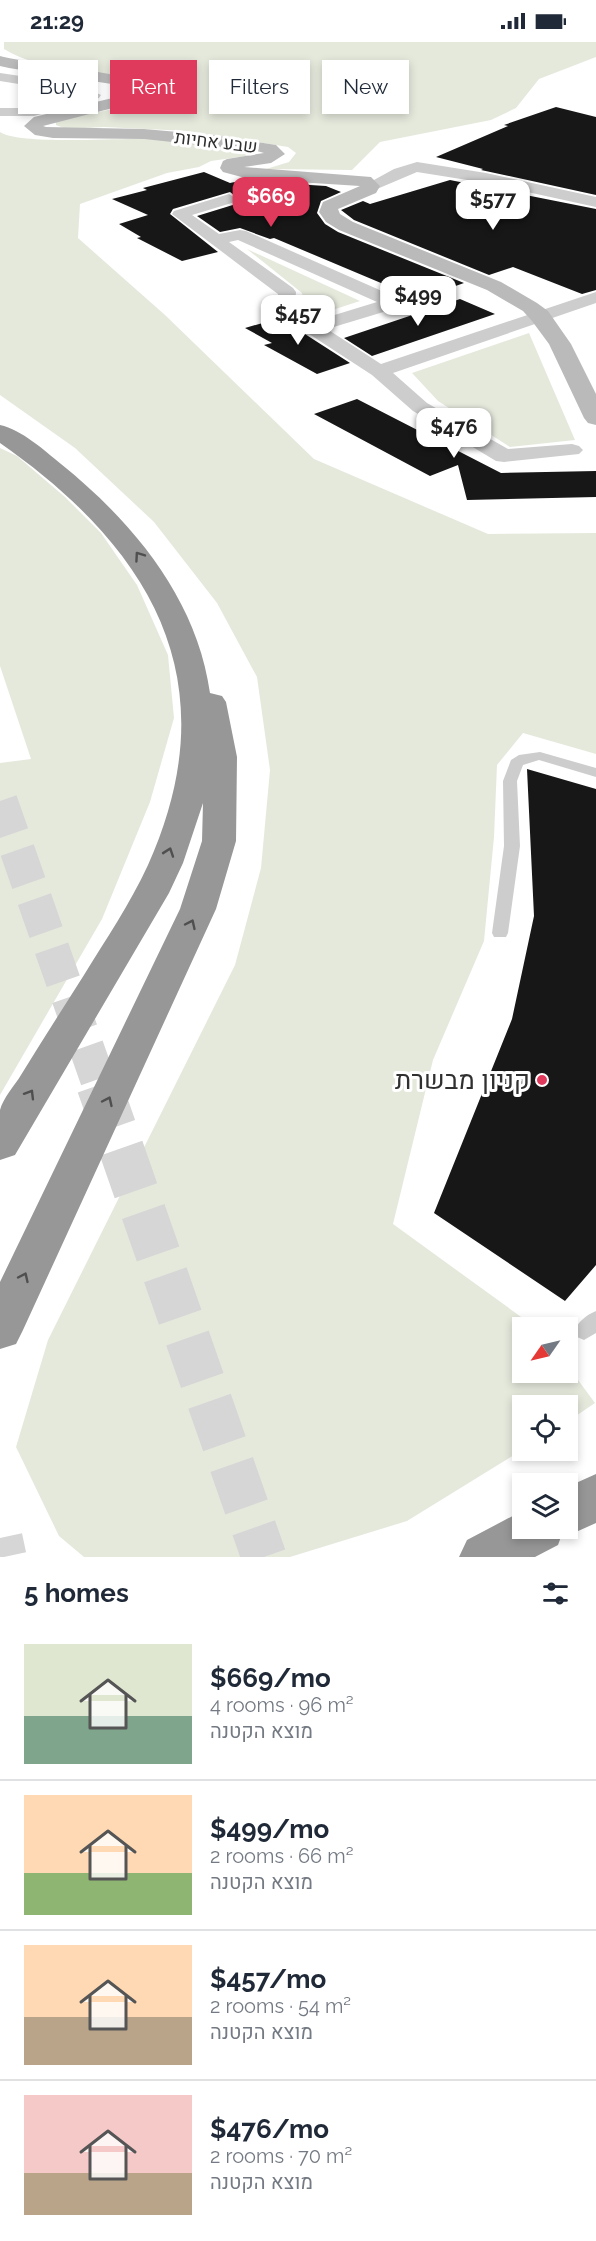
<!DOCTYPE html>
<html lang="en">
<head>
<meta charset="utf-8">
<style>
  body { margin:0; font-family:Raleway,Heebo,sans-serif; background:#f2f2f3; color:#1f2937; height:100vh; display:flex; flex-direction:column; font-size:22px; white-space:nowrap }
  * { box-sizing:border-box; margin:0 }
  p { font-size:20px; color:#747a83 }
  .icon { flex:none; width:33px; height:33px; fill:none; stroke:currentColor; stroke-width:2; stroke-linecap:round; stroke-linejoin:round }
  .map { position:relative; height:1515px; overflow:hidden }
  .side { display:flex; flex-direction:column; background:#fff; flex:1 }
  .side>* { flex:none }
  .hud { position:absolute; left:18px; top:18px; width:561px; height:54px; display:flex; gap:12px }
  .needle { width:39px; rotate:236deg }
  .controls { position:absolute; left:512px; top:1275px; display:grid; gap:12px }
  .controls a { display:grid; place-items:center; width:66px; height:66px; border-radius:0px; background:#fff; box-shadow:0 3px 9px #0003; font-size:30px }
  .price { position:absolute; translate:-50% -51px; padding:0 14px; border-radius:12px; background:#fff; color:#222; font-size:20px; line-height:39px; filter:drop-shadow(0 2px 3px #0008) }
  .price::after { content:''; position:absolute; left:50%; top:36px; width:18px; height:14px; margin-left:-9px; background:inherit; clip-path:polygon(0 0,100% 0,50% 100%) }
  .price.active { background:#df3a5c; color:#fff }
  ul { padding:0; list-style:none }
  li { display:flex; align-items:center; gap:18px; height:150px; padding:0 24px }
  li+li { border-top:2px solid #e0e1e3 }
  li span { display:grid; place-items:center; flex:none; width:168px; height:120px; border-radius:0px; color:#555 }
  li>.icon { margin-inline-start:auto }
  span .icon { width:72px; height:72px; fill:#fffc; stroke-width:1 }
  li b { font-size:26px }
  h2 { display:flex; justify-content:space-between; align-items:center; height:72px; padding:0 24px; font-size:26px }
  .pill { padding:0 21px; border-radius:0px; background:#fff; box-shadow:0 3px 9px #0003; font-size:21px; line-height:54px }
  .pill.active { background:#df3a5c; color:#fff }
  .status { display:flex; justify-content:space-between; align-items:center; height:42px; padding:0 30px; background:#fff; direction:ltr }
  .status svg { height:16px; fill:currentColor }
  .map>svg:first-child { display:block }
  .green { fill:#e5e9dc }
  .building { fill:#171717 }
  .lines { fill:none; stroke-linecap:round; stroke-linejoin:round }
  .highway-tunnel-far1 { stroke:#d6d6d6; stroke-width:35; stroke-dasharray:35 17; stroke-linecap:butt }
  .highway-tunnel { stroke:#d6d6d6; stroke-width:45; stroke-dasharray:45 22; stroke-linecap:butt }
  .lane { fill:#cdcdcd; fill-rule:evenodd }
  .street { fill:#cdcdcd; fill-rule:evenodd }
  .secondary { fill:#bababa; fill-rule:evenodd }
  .highway { fill:#979797; fill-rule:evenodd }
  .oneway { stroke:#4f4f4f }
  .poi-dot { fill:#df3a5c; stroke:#fff; stroke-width:2 }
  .labels { text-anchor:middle; stroke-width:6; stroke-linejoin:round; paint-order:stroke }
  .far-street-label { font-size:18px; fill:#303030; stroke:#fff }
  .near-poi-label { font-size:26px; fill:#303030; stroke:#fff; text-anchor:end }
</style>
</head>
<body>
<div class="status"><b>21:29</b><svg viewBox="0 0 49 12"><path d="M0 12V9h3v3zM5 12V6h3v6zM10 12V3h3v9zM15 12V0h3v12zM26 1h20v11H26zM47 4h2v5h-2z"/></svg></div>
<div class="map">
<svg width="596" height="1515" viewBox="0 0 596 1515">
  <rect width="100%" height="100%" fill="#fff"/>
  <path class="green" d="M4,0H596V15L539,37L516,66L491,78L380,100L352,128L266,127L289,120L296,111L288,105L187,89L104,85L66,87L56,83V79L160,57L168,46L160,39C115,33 42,31 4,7Z
    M0,90C20,103 113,96 142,97C174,97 206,103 238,106L247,111L246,114L211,119L199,125L167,131L80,162L78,196L165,273L314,417L488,492L596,491V712L523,691L497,723L494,795L484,899L433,1018L393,1182L535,1285L522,1286V1330H567V1323L595,1361L567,1380V1364H522V1408L407,1479L290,1515H84L59,1494L16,1405L48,1298L235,923L261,826L270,728L257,635L217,561L154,480L75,406L0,353Z
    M247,207L360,259L320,272L304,261L302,251Z
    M529,291L575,398L510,405L438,359L412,331Z
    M0,406L17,414L65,455L101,491L137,543L168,613L174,676L150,760L102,877L0,1053V721L31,717L0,624Z"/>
  <path class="building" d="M556,65L596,75V153L481,128L483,127L436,115L508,84L504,83Z
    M204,130L230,141L244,138L268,140L281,146L294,142L326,144L341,150L321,159L317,171L325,182L338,190L464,241L419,257L274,196L270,197L240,186L220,190L197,174L236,162L239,157L230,150L173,167L170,172L218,210L182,219L137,196L141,195L119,182L148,173L112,157L147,148L143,146Z
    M450,138L596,167V248L582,252L513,225L489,233L354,178L341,168L363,159L370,162Z
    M460,257L495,272L372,314L344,296Z
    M280,276L350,321L317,332L264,303L272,301L245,286Z
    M357,357L501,431L596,429V455L467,458L458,423L430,434L314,372Z
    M527,727L596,747V1223L565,1259L434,1171L512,977L534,874Z"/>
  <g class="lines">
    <path class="highway-tunnel-far1" d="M0,759L100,1044"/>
    <path class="highway-tunnel" d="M99,1043L264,1515
      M0,1496L4,1515"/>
    <path class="lane" d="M540,710L596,726V735L539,718L523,723L517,739L520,804L508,891L506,895H494L492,891L504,804L503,739L511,718L519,713Z
      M596,1269V1291L584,1298L577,1295L574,1289C578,1280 586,1273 596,1269Z"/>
    <path class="street" d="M0,31L81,43L101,53L99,56L34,74H0V66H33L81,52L0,39Z
      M417,120L486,131L596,155V165L486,141L417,130L377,147L371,149L363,144L394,127Z
      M229,152L237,157L235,160L192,173L219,192L240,188L246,189L400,257L403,261L400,265L327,287L381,322L596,250V261L393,331L427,361L508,407L572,402L579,404L583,408L579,412L504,420L496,419L413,369L372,333L280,273L277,269L278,252L172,172L174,169ZM238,198L377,260L315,279L295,267L296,250L293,246L229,200Z"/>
    <path class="secondary" d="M0,14C28,22 138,30 152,47L148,55L140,59L43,84L46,85L144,87L212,93L276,103L285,112L271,121L244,125L371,135L380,144L376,151L338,167L340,172L353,180L501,240L537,261L548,269L571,302L596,352V383L588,381L584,376L549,302L532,279L523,269L487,248L339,188L326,180L319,170L323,160L360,144L249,137L223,130L220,126L223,119L227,117L264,111L257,109L144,97L53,96L35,93L24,84L34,75L129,52L135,49L118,43L9,26L0,24Z"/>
    <path class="highway" d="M0,383C22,388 44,408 61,422C133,480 197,557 210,651L222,654L226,660L237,715L236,799L216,867L23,1288L16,1302L0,1307V1240L180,867L202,799L203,761L183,821L169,851L15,1113L0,1118C0,1104 0,1080 0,1068C3,1056 15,1043 21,1033C42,999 63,966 84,933C106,897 130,862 148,823C230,640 153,508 0,401Z
      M596,1432V1481L567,1494L562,1492L558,1503L535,1515H459L467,1498L522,1469V1486H567V1445Z"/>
  </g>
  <defs><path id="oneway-chevron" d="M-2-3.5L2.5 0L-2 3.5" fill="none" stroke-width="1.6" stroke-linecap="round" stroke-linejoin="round" transform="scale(1.5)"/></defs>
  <g class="oneway">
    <use href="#oneway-chevron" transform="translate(139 514) rotate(-125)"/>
    <use href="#oneway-chevron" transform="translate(169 810) rotate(-71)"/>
    <use href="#oneway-chevron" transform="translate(191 882) rotate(-65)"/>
    <use href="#oneway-chevron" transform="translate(30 1052) rotate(-59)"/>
    <use href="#oneway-chevron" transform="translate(108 1059) rotate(-65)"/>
    <use href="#oneway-chevron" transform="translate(24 1235) rotate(-65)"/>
  </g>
  <circle class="poi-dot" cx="542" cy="1038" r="6"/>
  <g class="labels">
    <g class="far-street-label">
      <text transform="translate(216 100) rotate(7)" y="6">שבע אחיות</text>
    </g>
    <g class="near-poi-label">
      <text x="530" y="1047">קניון מבשרת</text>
    </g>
  </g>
</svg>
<div class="controls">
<a><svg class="needle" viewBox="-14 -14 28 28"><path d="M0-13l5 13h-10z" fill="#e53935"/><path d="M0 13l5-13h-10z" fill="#747a83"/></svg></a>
<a><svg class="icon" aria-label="locate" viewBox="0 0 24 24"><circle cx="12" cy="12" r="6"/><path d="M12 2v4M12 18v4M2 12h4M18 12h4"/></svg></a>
<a><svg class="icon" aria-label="layers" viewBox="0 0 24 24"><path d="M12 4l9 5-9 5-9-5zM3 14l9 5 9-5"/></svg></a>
</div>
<b class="price active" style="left:271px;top:186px">$669</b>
<b class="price" style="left:493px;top:189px">$577</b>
<b class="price" style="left:418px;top:285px">$499</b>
<b class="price" style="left:298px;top:304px">$457</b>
<b class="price" style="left:454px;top:417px">$476</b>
<div class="hud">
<a class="pill">Buy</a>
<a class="pill active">Rent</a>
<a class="pill">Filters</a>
<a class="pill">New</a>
</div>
</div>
<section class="side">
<h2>5 homes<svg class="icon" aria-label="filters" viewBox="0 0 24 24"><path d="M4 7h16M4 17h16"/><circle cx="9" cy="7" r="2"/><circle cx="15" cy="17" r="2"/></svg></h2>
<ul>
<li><span style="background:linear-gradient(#dfe7d0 60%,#7fa58c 0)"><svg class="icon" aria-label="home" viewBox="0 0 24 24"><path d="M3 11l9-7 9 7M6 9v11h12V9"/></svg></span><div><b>$669/mo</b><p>4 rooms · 96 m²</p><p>מוצא הקטנה</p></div></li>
<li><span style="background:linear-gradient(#ffd9b3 65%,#8fb573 0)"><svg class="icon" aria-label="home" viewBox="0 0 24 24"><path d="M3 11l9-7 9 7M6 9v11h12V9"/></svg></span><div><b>$499/mo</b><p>2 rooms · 66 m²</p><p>מוצא הקטנה</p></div></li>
<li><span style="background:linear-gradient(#ffd9b3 60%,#b9a48a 0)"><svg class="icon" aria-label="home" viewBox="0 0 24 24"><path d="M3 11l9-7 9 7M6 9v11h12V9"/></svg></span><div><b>$457/mo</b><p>2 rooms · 54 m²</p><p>מוצא הקטנה</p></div></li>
<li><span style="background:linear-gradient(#f6c9c9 65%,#b9a48a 0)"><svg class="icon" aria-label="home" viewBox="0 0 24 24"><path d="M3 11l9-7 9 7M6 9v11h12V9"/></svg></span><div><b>$476/mo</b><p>2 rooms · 70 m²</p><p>מוצא הקטנה</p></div></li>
</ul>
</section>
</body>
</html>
